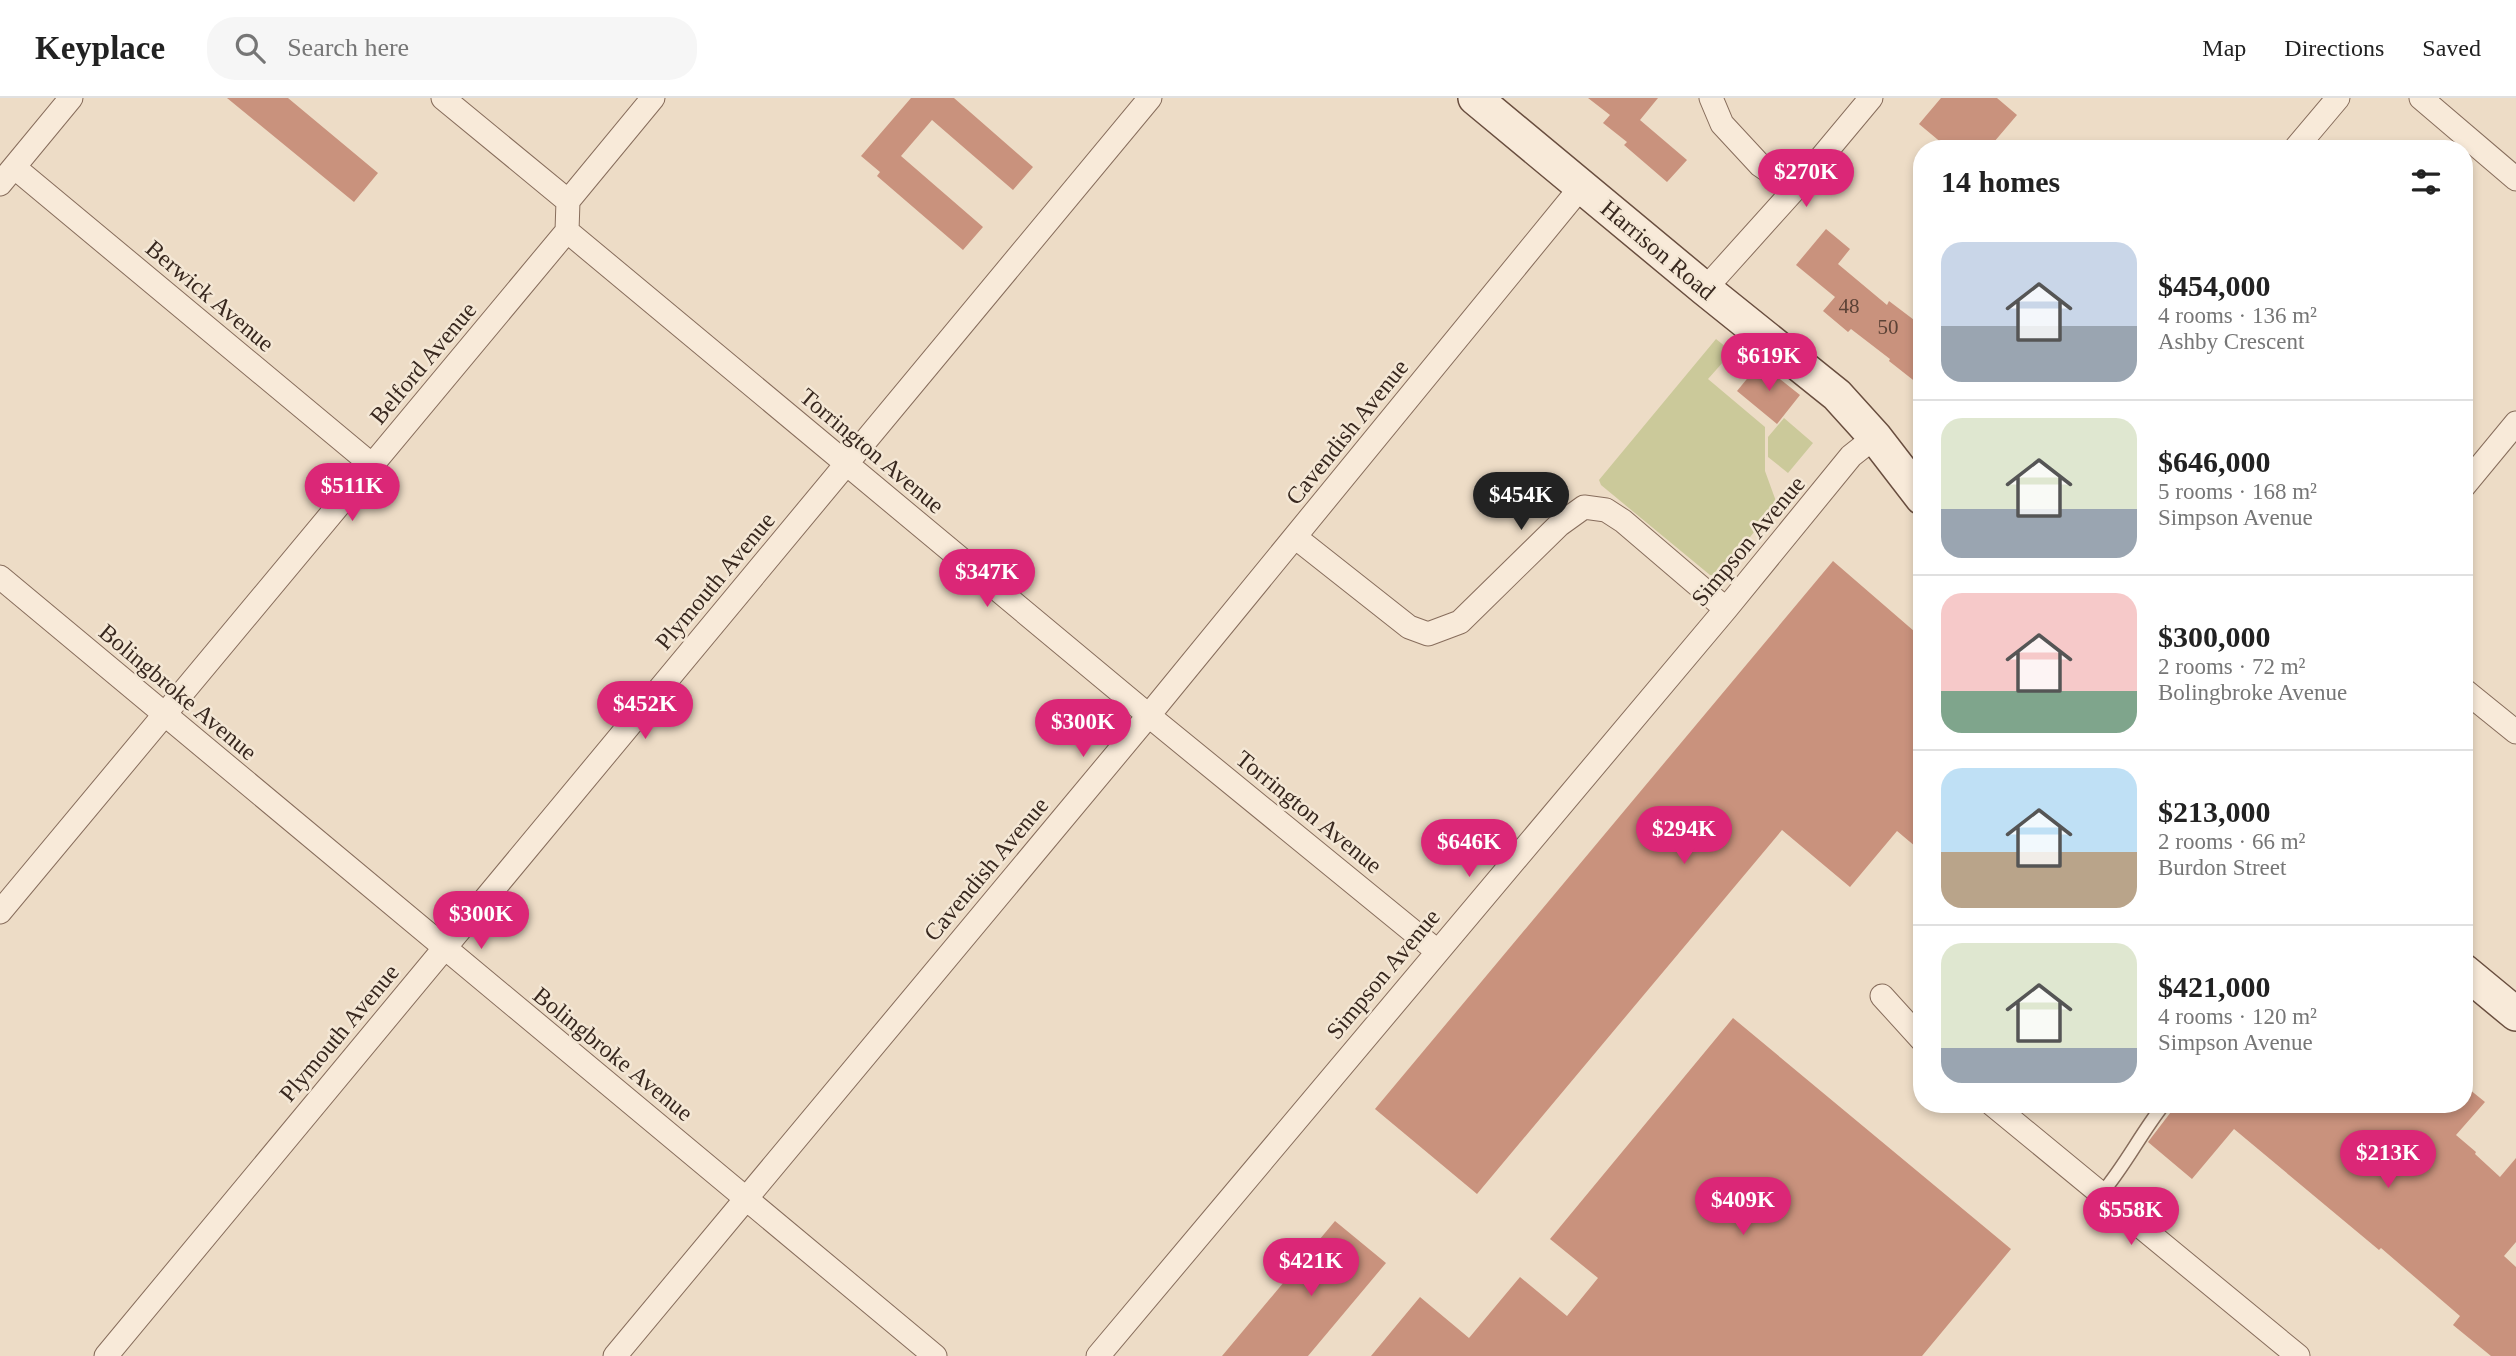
<!DOCTYPE html>
<html lang="en">
<head>
<meta charset="utf-8">
<style>
  body { margin:0; font-family:"Times New Roman",serif; background:#f6f6f6; color:#222; height:100vh; display:flex; flex-direction:column; font-size:26px; white-space:nowrap }
  * { box-sizing:border-box; margin:0 }
  p { font-size:23px; color:#767676 }
  .icon { flex:none; width:38px; height:38px; fill:none; stroke:currentColor; stroke-width:2; stroke-linecap:round; stroke-linejoin:round }
  .map { position:relative; flex:1; overflow:hidden }
  .panel { position:absolute; left:1913px; top:42px; width:560px; height:973px; display:flex; flex-direction:column; background:#fff; border-radius:28px; box-shadow:0 4px 10px #0003 }
  .panel>* { flex:none }
  .price { position:absolute; translate:-50% -60px; padding:0 16px; border-radius:24px; background:#db2777; color:#fff; font-size:23px; line-height:46px; filter:drop-shadow(0 2px 4px #0008) }
  .price::after { content:''; position:absolute; left:50%; top:42px; width:21px; height:16px; margin-left:-10px; background:inherit; clip-path:polygon(0 0,100% 0,50% 100%) }
  .price.on { background:#222; color:#fff }
  ul { padding:0; list-style:none }
  li { display:flex; align-items:center; gap:21px; height:175px; padding:0 28px }
  li+li { border-top:2px solid #e0e0e0 }
  li span { display:grid; place-items:center; flex:none; width:196px; height:140px; border-radius:21px; color:#555 }
  li>.icon { margin-inline-start:auto }
  span .icon { width:84px; height:84px; fill:#fffc; stroke-width:1 }
  li b { font-size:30px }
  h2 { display:flex; justify-content:space-between; align-items:center; height:84px; padding:0 28px; font-size:30px }
  header { display:flex; align-items:center; gap:42px; box-sizing:border-box; height:98px; padding:0 35px; background:#fff; border-bottom:2px solid #e0e0e0 }
  header strong { font-size:33px }
  nav { display:flex; gap:38px; margin-inline-start:auto; font-size:24px }
  .search { width:490px; height:63px; background:#f6f6f6; display:flex; align-items:center; gap:18px; box-sizing:border-box; padding:0 24px; border-radius:28px; color:#767676; font-size:26px }
  .map>svg:first-child { display:block }
  .green { fill:#cbc99a }
  .building { fill:#c9927d }
  .lines { fill:none; stroke-linecap:round; stroke-linejoin:round }
  .lane-casing { stroke:#876d5c; stroke-width:15 }
  .street-casing { stroke:#876d5c; stroke-width:25 }
  .secondary-casing { stroke:#694e3f; stroke-width:36 }
  .lane { stroke:#f8ead9; stroke-width:12 }
  .street { stroke:#f8ead9; stroke-width:23 }
  .secondary { stroke:#f8ead9; stroke-width:33 }
  .labels { text-anchor:middle; stroke-width:5; stroke-linejoin:round; paint-order:stroke }
  .number-label { font-size:21px; fill:#5c4236 }
  .street-label { font-size:24px; fill:#38281f; stroke:#f4e7d5 }
</style>
</head>
<body>
<header>
<strong>Keyplace</strong>
<div class="search"><svg class="icon" aria-label="search" viewBox="0 0 24 24"><circle cx="10" cy="10" r="6"/><path d="M15 15l6 6"/></svg>Search here</div>
<nav><a>Map</a><a>Directions</a><a>Saved</a></nav>
</header>
<div class="map">
<svg width="2516" height="1258" viewBox="0 0 2516 1258">
  <rect width="100%" height="100%" fill="#eddcc6"/>
  <path class="green" d="M1716,241L1732,254L1708,281L1765,329V373L1777,406L1719,477H1710L1601,387L1599,382Z
    M1784,320L1813,345L1788,375L1768,359V339Z"/>
  <path class="building" d="M227,0H288L378,75L354,104Z
    M911,0H954L1033,69L1013,92L932,22L901,58L983,129L963,152L877,78L880,74L861,58Z
    M1588,0H1658L1640,22L1687,62L1667,84L1624,47L1627,44L1603,25L1610,17Z
    M1941,0H1997L2017,17L1988,51H1949L1919,26Z
    M1826,131L1850,151L1838,166L1887,207L1889,203L1922,228V289L1889,263L1890,261L1851,231L1848,234L1823,213L1835,199L1796,167Z
    M1760,265L1800,297L1777,326L1737,293Z
    M1833,463L1922,540V754L1897,733L1850,789L1782,732L1477,1096L1375,1011Z
    M1733,920L2011,1151L1922,1258H1371L1420,1199L1469,1240L1520,1179L1567,1218L1598,1180L1550,1141Z
    M2464,987L2485,1004L2456,1037L2476,1054L2475,1056L2500,1079L2516,1060V1144L2504,1158L2516,1169V1258H2491L2453,1227L2460,1218L2381,1150L2379,1152L2234,1031L2192,1081L2148,1044L2177,1006H2464Z
    M1335,1123L1386,1165L1308,1258H1222Z"/>
  <g class="lines">
    <g class="lane-casing">
      <path id="lane" d="M2101,1096C2125,1068 2141,1035 2164,1006"/>
    </g>
    <g class="street-casing">
      <path id="street" d="M443,0L568,103
        M1711,0L1722,26L1760,67L1795,91
        M2421,0L2516,81
        M2295,51L2338,0
        M14,69L372,367
        M0,86L71,0
        M567,133L1159,626L1437,853
        M1705,191L1795,91L1871,0
        M2464,388L2516,325
        M1295,439L1409,529L1428,536L1460,524L1559,427L1584,409L1606,412L1623,423L1726,511
        M0,479L935,1258
        M2464,592L2516,634
        M0,814L567,133L568,103L653,0
        M1882,898L1922,942
        M1992,1006L2298,1258
        M106,1258L1150,0
        M615,1258L1149,617L1581,89
        M1098,1258L1726,511L1851,358L1875,339"/>
    </g>
    <g class="secondary-casing">
      <path id="secondary" d="M1475,0L1705,191L1837,297L1875,339L1922,400
        M2464,873L2516,916"/>
    </g>
    <use href="#lane" class="lane"/>
    <use href="#street" class="street"/>
    <use href="#secondary" class="secondary"/>
  </g>
  <g class="labels">
    <g class="number-label">
      <text x="1849" y="215">48</text>
      <text x="1888" y="236">50</text>
    </g>
    <g class="street-label">
      <text transform="translate(1658 152) rotate(40)" y="8">Harrison Road</text>
      <text transform="translate(210 198) rotate(40)" y="8">Berwick Avenue</text>
      <text transform="translate(423 265) rotate(-50)" y="8">Belford Avenue</text>
      <text transform="translate(1347 334) rotate(-51)" y="8">Cavendish Avenue</text>
      <text transform="translate(872 353) rotate(40)" y="8">Torrington Avenue</text>
      <text transform="translate(1748 443) rotate(-50)" y="8">Simpson Avenue</text>
      <text transform="translate(715 483) rotate(-50)" y="8">Plymouth Avenue</text>
      <text transform="translate(178 594) rotate(40)" y="8">Bolingbroke Avenue</text>
      <text transform="translate(1309 714) rotate(39)" y="8">Torrington Avenue</text>
      <text transform="translate(986 771) rotate(-50)" y="8">Cavendish Avenue</text>
      <text transform="translate(1383 876) rotate(-50)" y="8">Simpson Avenue</text>
      <text transform="translate(339 935) rotate(-50)" y="8">Plymouth Avenue</text>
      <text transform="translate(613 956) rotate(39)" y="8">Bolingbroke Avenue</text>
    </g>
  </g>
</svg>
<b class="price" style="left:1806px;top:111px">$270K</b>
<b class="price" style="left:1769px;top:295px">$619K</b>
<b class="price" style="left:352px;top:425px">$511K</b>
<b class="price on" style="left:1521px;top:434px">$454K</b>
<b class="price" style="left:987px;top:511px">$347K</b>
<b class="price" style="left:645px;top:643px">$452K</b>
<b class="price" style="left:1083px;top:661px">$300K</b>
<b class="price" style="left:1684px;top:768px">$294K</b>
<b class="price" style="left:1469px;top:781px">$646K</b>
<b class="price" style="left:481px;top:853px">$300K</b>
<b class="price" style="left:2388px;top:1092px">$213K</b>
<b class="price" style="left:1743px;top:1139px">$409K</b>
<b class="price" style="left:2131px;top:1149px">$558K</b>
<b class="price" style="left:1311px;top:1200px">$421K</b>
<section class="panel">
<h2>14 homes<svg class="icon" aria-label="filters" viewBox="0 0 24 24"><path d="M4 7h16M4 17h16"/><circle cx="9" cy="7" r="2"/><circle cx="15" cy="17" r="2"/></svg></h2>
<ul>
<li><span style="background:linear-gradient(#c9d6e8 60%,#9aa5b1 0)"><svg class="icon" aria-label="home" viewBox="0 0 24 24"><path d="M3 11l9-7 9 7M6 9v11h12V9"/></svg></span><div><b>$454,000</b><p>4 rooms · 136 m²</p><p>Ashby Crescent</p></div></li>
<li><span style="background:linear-gradient(#dfe7d0 65%,#9aa5b1 0)"><svg class="icon" aria-label="home" viewBox="0 0 24 24"><path d="M3 11l9-7 9 7M6 9v11h12V9"/></svg></span><div><b>$646,000</b><p>5 rooms · 168 m²</p><p>Simpson Avenue</p></div></li>
<li><span style="background:linear-gradient(#f6c9c9 70%,#7fa58c 0)"><svg class="icon" aria-label="home" viewBox="0 0 24 24"><path d="M3 11l9-7 9 7M6 9v11h12V9"/></svg></span><div><b>$300,000</b><p>2 rooms · 72 m²</p><p>Bolingbroke Avenue</p></div></li>
<li><span style="background:linear-gradient(#bfe0f5 60%,#b9a48a 0)"><svg class="icon" aria-label="home" viewBox="0 0 24 24"><path d="M3 11l9-7 9 7M6 9v11h12V9"/></svg></span><div><b>$213,000</b><p>2 rooms · 66 m²</p><p>Burdon Street</p></div></li>
<li><span style="background:linear-gradient(#dfe7d0 75%,#9aa5b1 0)"><svg class="icon" aria-label="home" viewBox="0 0 24 24"><path d="M3 11l9-7 9 7M6 9v11h12V9"/></svg></span><div><b>$421,000</b><p>4 rooms · 120 m²</p><p>Simpson Avenue</p></div></li>
</ul>
</section>
</div>
</body>
</html>
